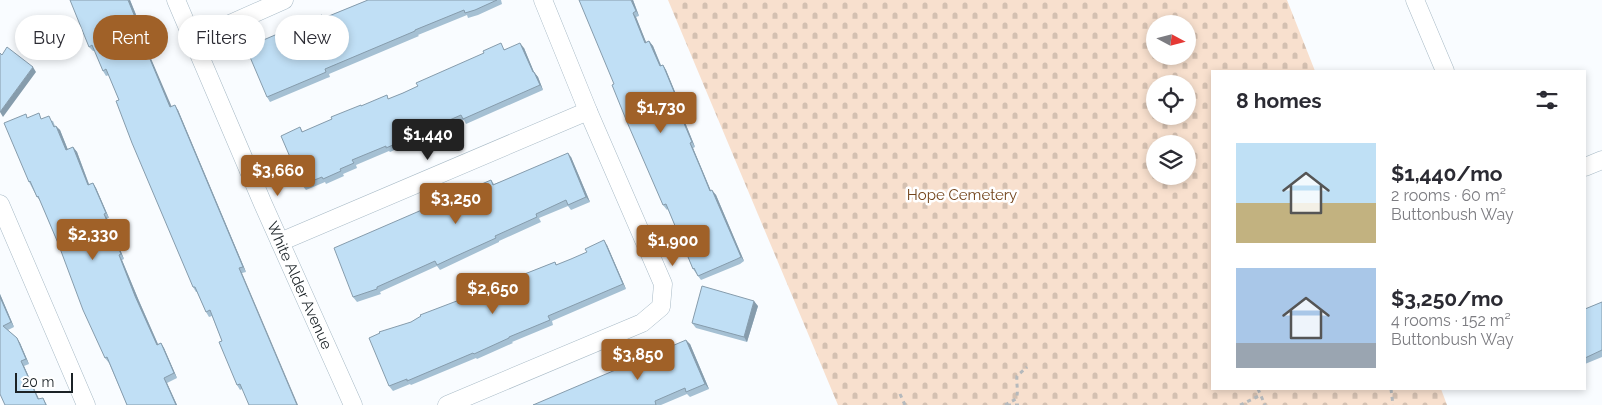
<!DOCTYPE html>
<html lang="en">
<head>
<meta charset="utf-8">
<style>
  body { margin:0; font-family:Raleway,sans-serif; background:#f7f7f7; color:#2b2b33; height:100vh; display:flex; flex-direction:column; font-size:19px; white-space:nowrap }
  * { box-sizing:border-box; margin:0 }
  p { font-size:16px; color:#7c7c81 }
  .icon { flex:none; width:28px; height:28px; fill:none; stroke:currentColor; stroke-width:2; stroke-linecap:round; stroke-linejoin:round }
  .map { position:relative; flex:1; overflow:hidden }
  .details { position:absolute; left:1211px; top:70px; width:375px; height:320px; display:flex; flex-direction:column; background:#fff; border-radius:0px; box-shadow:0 2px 8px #0003 }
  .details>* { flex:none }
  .banner { position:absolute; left:15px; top:15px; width:475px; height:45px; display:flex; gap:10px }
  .needle { width:32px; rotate:97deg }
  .tools { position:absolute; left:1146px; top:15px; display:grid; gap:10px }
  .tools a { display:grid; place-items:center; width:50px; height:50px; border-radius:50%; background:#fff; box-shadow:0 2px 8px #0003; font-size:25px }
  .scale { position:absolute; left:15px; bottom:12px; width:58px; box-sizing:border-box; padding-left:5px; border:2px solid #1b2226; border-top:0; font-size:14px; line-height:18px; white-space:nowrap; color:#1b2226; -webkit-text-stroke:4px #fff; paint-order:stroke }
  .price { position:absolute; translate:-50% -42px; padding:0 11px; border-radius:5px; background:#a06128; color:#fff; font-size:16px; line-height:32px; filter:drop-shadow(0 1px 2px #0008) }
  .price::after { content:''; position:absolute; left:50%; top:30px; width:15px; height:11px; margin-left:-8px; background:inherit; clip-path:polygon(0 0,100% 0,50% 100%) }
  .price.on { background:#222; color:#fff }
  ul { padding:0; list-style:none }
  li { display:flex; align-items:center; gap:15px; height:125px; padding:0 25px }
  li span { display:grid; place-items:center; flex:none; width:140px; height:100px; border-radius:0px; color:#555 }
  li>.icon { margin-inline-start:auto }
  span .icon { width:60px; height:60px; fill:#fffc; stroke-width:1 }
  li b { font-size:21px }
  h2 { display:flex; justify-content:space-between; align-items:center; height:60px; padding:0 25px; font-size:21px }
  .chip { padding:0 18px; border-radius:22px; background:#fff; box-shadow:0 2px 8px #0003; font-size:18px; line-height:45px }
  .chip.on { background:#a06128; color:#fff }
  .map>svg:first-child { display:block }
  .cemetery { fill:url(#cemetery-stones); fill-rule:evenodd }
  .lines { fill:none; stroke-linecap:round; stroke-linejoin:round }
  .street-casing { stroke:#a8bac6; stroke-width:19 }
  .path { stroke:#b5b9bc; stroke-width:3; stroke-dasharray:4 4; stroke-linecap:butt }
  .street { stroke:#fff; stroke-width:18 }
  .wall { fill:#a5c0d3 }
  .shaded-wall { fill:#869cac }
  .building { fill:#c0dff5; stroke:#869cac }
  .labels { text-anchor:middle; stroke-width:5; stroke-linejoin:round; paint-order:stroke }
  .park-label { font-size:15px; fill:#73441b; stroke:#fff }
  .street-label { font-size:15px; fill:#1b2226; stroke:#fff }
</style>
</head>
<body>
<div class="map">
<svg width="1602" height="405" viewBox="0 0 1602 405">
  <defs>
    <pattern id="cemetery-stones" width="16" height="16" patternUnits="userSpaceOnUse" patternTransform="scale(1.25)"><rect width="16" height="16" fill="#f8e0ce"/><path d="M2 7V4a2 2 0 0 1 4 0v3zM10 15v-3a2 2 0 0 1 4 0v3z" fill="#d4c0b1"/></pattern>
  </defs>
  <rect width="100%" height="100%" fill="#f9fcff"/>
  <path class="cemetery" d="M668,0H1287L1315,71H1212V389H1441L1447,405H838ZM1155,24H1188V56H1155ZM1155,84H1188V116H1155ZM1155,144H1188V176H1155Z"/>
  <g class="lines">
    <g class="street-casing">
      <g id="street">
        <path id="s1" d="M176,0L263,204L353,405"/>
        <path d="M1415,0L1445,71"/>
        <path d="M194,40L284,0"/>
        <path d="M1585,167L1602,160"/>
        <path d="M0,204L86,405"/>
        <path d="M280,242L588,111"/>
        <path d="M447,405L642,323L661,307L663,284L588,111L543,0"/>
      </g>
    </g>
    <path class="path" d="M1258,389L1265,405
      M1391,389L1393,405
      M900,394L905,405
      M1005,405L1016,399C1019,391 1016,385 1017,376L1027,367
      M1007,405H1021
      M1240,405L1261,395"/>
    <use href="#street" class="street"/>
  </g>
  <path class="wall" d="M130,0L143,32L140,33L171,107L178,110L246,272L242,273V389L240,390L237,385L222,341L212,316L209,317L206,312L197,292H196L193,287L109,75L106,76L103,71L95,51H93L89,47Z
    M368,0H501L502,4L478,15L468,18L467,15L418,35L419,36L329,74L330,77L327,78L270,102L267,97L324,18Z
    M633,0L639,16L636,17L646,42L649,41L653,46L661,65H663L666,70L680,104L678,105L695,147L693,148L704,174L711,191L716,195L744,261L740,264L701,280L693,269L668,209L667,210L663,205L614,84Z
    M524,48L534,72L538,77L543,90L466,124L464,120L390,152L389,151L356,165L357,168L343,174L344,176L326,184L325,182L306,190L302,185L300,127L303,132L362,106L389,99L505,49Z
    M28,117L53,121L55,126L60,130L68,150L73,147L77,152L89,184L93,183L96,188L109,218H107L124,259L122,260L139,301L158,344L161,343L164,348L177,378L167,383L177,405H127L109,363L105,358L41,202L37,197L29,182Z
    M571,157L590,202L571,210L568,206L539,218L541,222L499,241V242L440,270L437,266L380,292L381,294L357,302L353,297L491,180L494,184Z
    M607,245L626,289L552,321L553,325L512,342L513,343L477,359L476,358L411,385L410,384L393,391L389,386L411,322L462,299L555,262L557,265Z
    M0,294L14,327L8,330L17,338L20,343L29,364L24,366L39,399L43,398L47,405H5Z
    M1602,302V357L1585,364V309Z
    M758,306L747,342L696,328L692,323Z
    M690,344L709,389L690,397L687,394L661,405H533Z"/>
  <path class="shaded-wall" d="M128,0H130L143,32L139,27Z
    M631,0H633L639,16L636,11Z
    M633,13L636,17L648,47L645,43Z
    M137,28L140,33L174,112L170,107Z
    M649,41L653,46L663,71L660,66Z
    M520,43L524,48L536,77L533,72Z
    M663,65L666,70L680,104L677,99Z
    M33,67L36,72L3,117L0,112Z
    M534,72L538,77L543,90L540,85Z
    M674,100L678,105L695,147L692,142Z
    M175,105L178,110L246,272L243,267Z
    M56,126L60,130L70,155L66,150Z
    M690,143L693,148L713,196L710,191Z
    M73,147L77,152L91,190L88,185Z
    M568,153L571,157L590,202L586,197Z
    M93,183L96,188L109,218L106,213Z
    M712,190L716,195L744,261L741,257Z
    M104,214L107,218L124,259L121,254Z
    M604,240L607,245L626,289L623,284Z
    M119,255L122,260L139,301L160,349L157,345L135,296Z
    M239,268L242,273L298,405H297Z
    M0,294L14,327L11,322L0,297Z
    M754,301L758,306L747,342L744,337Z
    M17,338L20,343L29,364L26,359Z
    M686,340L690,344L709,389L705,384Z
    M161,343L164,348L177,378L174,373Z
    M21,361L24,366L41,404L38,399Z
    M164,378L167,383L177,405H176Z"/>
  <path class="building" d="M70,0H128L139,27L137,28L170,107L175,105L243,267L239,268L297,405H249L240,384L237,385L219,342L222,341L210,310L206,312L195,287H193L132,143L116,101L119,100L106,69L103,71L92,45L89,47Z
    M368,0H497L475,10L465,13L464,10L415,30V31L325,69L326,72L324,73L267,97L247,50L255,47L254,44L322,15L324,18Z
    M579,0H631L636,11L633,13L645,43L649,41L660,66L663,65L677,99L674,100L692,142L690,143L701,169L710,191L712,190L741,257L737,259L698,276L694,268L693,269L666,204L663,205L627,122L612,85L614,84Z
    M501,43L504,50L520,43L533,72H534L540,85L463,119L461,115L386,148V146L352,160L354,163L340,169L341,171L323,179L322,177L302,185L281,136L300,127L302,132L332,119L331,117L361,105V106L387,95L388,99L403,93L418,86L416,83L484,53L483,51Z
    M7,47L33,67L0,112V53L2,55Z
    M39,113L41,119L49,116L54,127L56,126L66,150L73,147L88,185L93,183L106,213L104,214L121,254L119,255L135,296L157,345L161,343L174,373L164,378L176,405H127L107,357L105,358L83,310L58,243L38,196L37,197L30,181L29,182L4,123L26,114L27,118Z
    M568,153L586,197L568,205L566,200L536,214L537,217L495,236L496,238L454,257L437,265L435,261L377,287V289L353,297L334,248L491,180L493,185Z
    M604,240L623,284L548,316L550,320L509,337V338L474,354L473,353L407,381V379L389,386L369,338L380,333L379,332L411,322L421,316L420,315L462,299L461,298L493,284L511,277L512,279L555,262L556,265L571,259L587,252L585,249Z
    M702,286L754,301L744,337L692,323Z
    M0,297L11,322L3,326L17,338L26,359L21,361L38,399L43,398L46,405H5L0,394Z
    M1602,302V350L1585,358V309Z
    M686,340L705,384L686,392L685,388L655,401L656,405H533Z"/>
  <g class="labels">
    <g class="park-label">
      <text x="962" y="200">Hope Cemetery</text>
    </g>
    <g class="street-label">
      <text dy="5" stroke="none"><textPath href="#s1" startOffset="311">White Alder Avenue</textPath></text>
    </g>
  </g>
</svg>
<div class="tools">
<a><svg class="needle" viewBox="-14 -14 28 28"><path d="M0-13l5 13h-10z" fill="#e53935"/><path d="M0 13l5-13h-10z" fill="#7c7c81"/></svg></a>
<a><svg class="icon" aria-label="locate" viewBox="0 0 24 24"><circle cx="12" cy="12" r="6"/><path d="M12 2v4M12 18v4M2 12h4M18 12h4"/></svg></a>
<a><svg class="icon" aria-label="layers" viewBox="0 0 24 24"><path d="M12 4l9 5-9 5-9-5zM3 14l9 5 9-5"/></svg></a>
</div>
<div class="scale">20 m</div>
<b class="price" style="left:661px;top:134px">$1,730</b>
<b class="price on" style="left:428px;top:161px">$1,440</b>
<b class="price" style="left:278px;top:197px">$3,660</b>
<b class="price" style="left:456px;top:225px">$3,250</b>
<b class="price" style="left:93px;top:261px">$2,330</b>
<b class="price" style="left:673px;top:267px">$1,900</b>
<b class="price" style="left:493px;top:315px">$2,650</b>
<b class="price" style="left:638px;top:381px">$3,850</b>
<div class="banner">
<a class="chip">Buy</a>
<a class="chip on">Rent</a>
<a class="chip">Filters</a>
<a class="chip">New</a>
</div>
<section class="details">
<h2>8 homes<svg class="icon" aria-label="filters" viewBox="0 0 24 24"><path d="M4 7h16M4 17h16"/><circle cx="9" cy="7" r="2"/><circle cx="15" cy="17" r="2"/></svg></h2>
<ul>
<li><span style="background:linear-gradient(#bfe0f5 60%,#c2b280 0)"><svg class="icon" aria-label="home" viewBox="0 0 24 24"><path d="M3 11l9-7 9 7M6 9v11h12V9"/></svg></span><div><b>$1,440/mo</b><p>2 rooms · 60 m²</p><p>Buttonbush Way</p></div></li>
<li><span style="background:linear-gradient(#a9c7e8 75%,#9aa5b1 0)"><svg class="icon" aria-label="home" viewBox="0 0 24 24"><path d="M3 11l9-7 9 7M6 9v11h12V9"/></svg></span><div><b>$3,250/mo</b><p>4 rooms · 152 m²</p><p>Buttonbush Way</p></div></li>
</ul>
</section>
</div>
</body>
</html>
